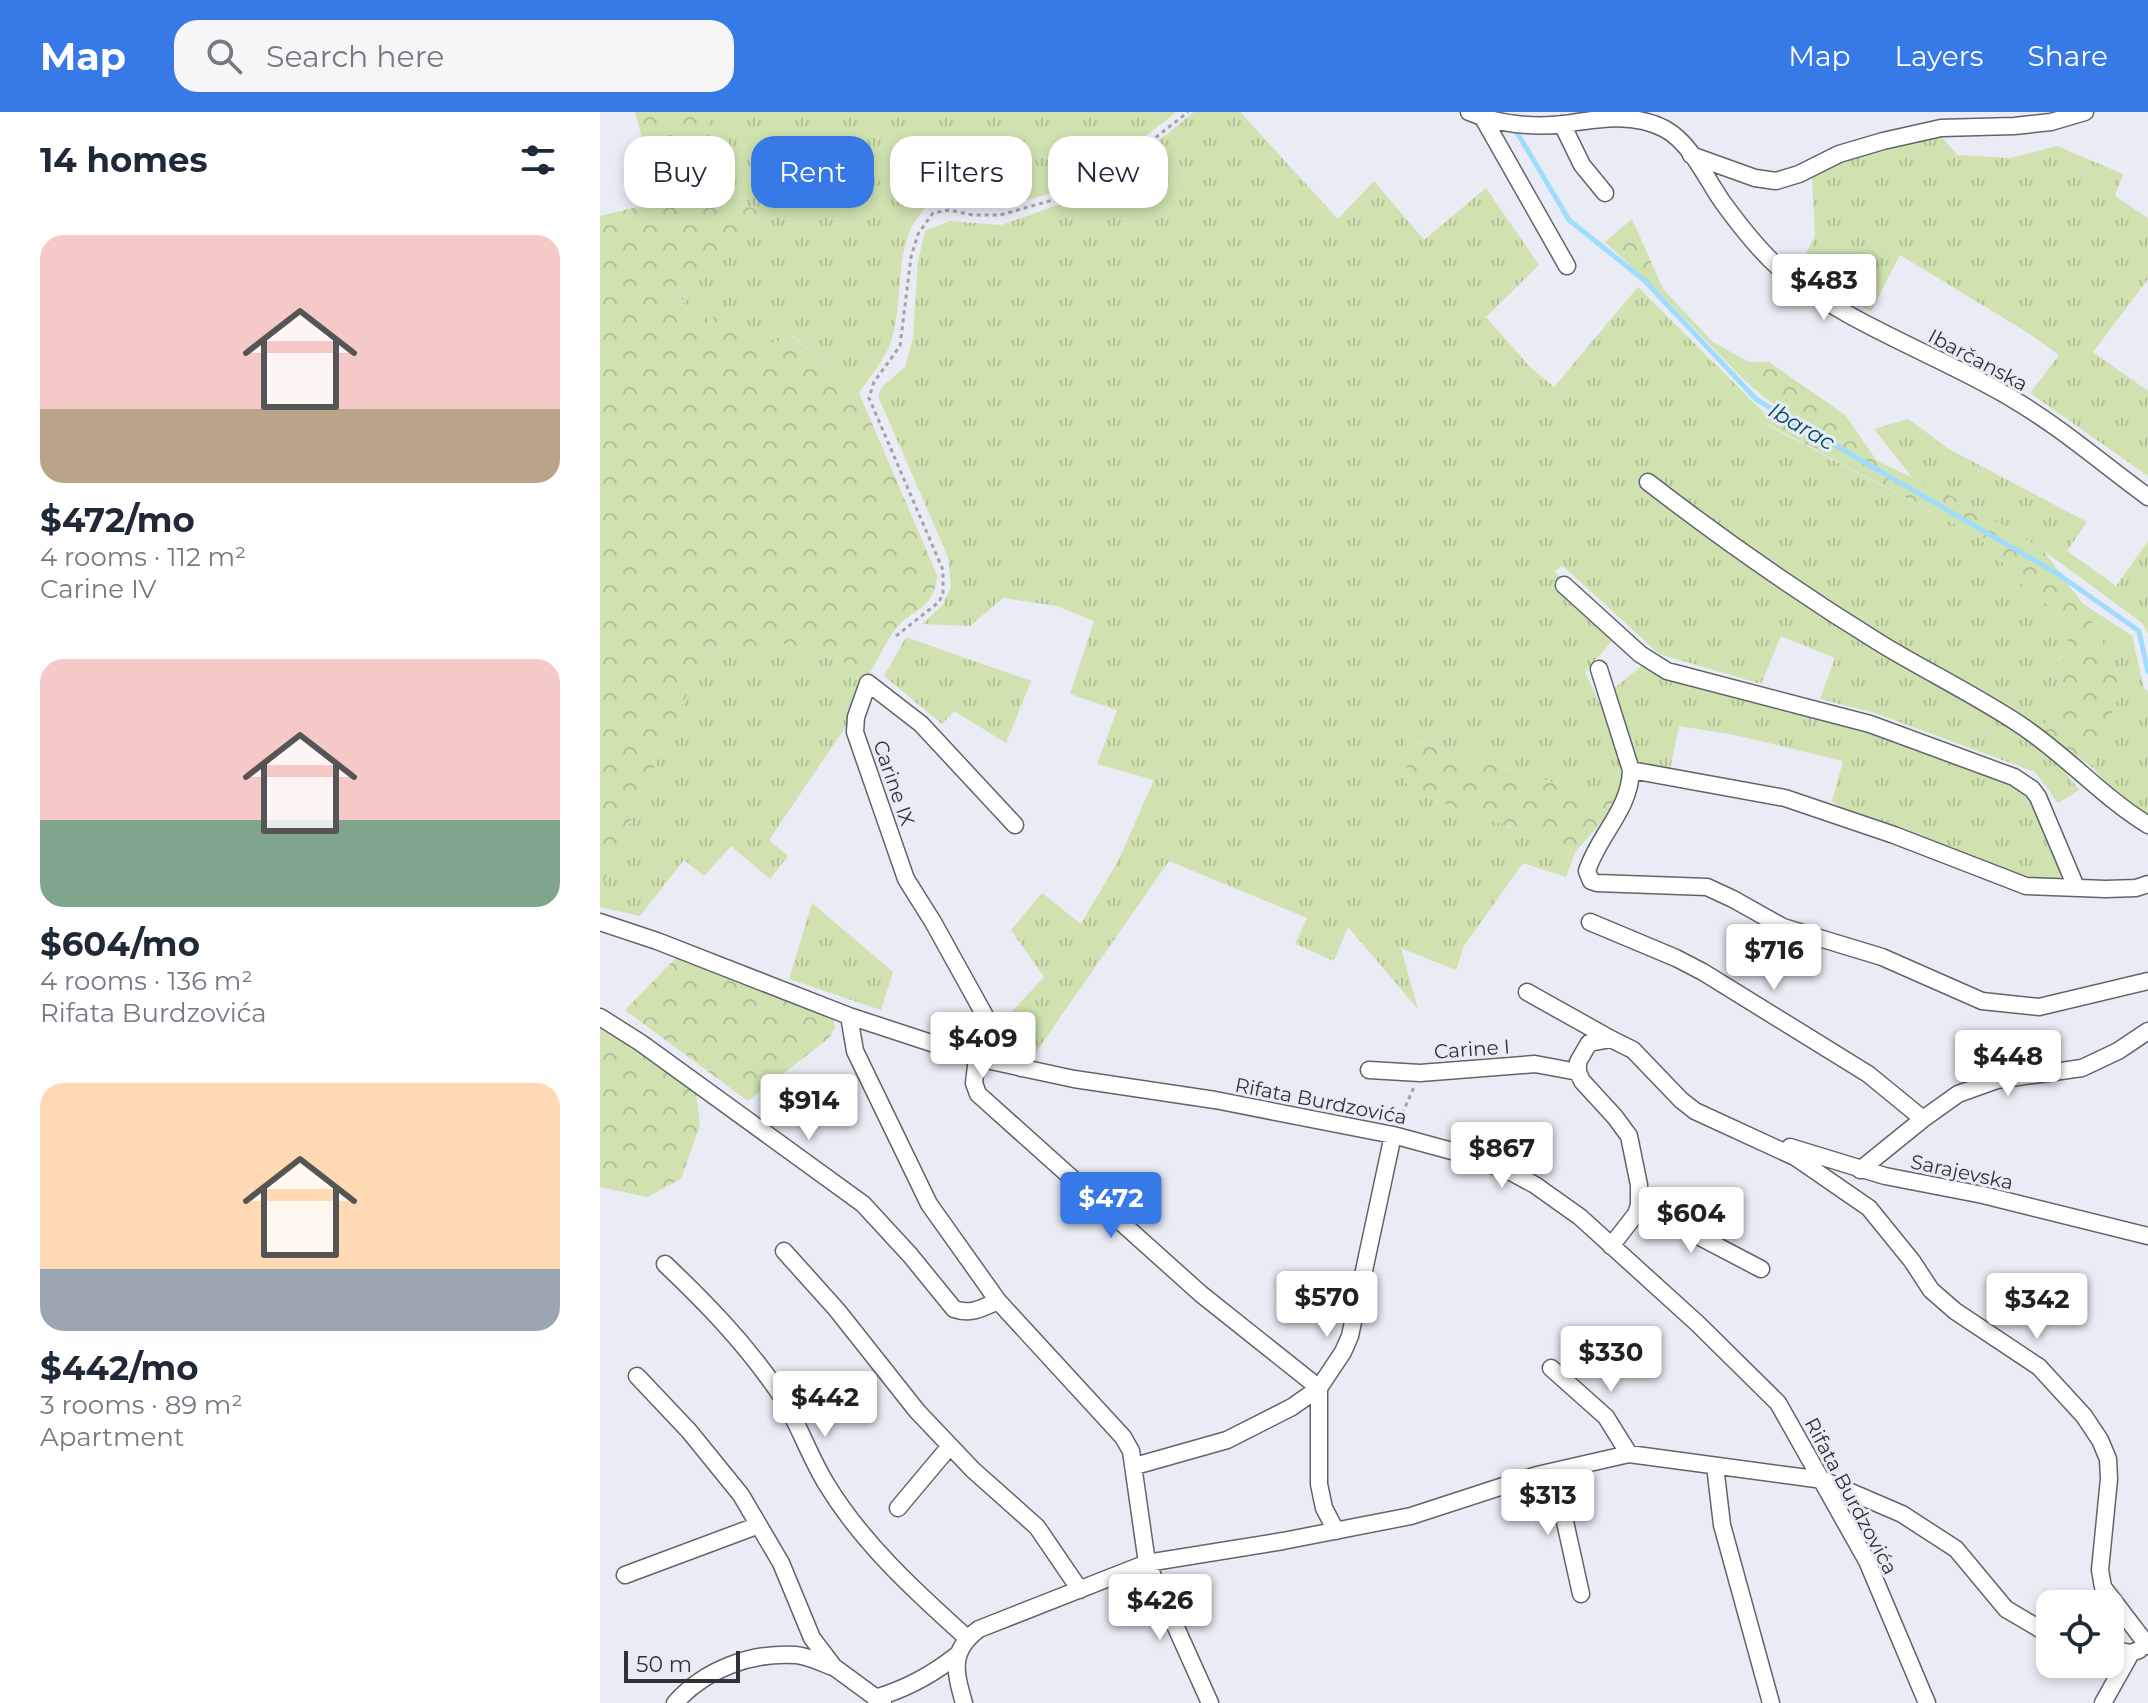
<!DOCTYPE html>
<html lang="en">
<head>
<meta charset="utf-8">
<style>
  body { margin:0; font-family:Montserrat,sans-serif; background:#f6f6f7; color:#1f2937; height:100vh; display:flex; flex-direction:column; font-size:30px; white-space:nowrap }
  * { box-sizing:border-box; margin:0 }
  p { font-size:26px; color:#747a83 }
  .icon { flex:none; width:44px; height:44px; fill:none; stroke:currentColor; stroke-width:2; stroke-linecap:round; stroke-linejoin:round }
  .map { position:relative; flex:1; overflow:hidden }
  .panel { display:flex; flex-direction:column; background:#fff; width:600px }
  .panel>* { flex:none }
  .top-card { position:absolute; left:24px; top:24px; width:760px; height:72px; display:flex; gap:16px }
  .tools { position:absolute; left:1436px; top:1478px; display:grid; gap:16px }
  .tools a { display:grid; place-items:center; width:88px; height:88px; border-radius:16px; background:#fff; box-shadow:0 4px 12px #0003; font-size:40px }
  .scale { position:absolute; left:24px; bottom:20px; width:116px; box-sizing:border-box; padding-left:8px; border:4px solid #313235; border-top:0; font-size:22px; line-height:28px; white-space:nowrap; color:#313235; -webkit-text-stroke:6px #e9ecf4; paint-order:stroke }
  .price { position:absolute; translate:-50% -68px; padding:0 18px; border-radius:8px; background:#fff; color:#222; font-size:26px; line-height:52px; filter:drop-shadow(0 2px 4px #0008) }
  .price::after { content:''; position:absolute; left:50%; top:48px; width:24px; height:18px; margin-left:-12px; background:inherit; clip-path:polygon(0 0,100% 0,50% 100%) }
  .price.current { background:#3879e8; color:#fff }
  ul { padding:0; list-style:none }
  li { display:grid; align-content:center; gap:16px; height:424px; padding:0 40px }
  li span { display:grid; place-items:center; height:248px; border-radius:24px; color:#555 }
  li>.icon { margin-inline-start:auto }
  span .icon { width:144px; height:144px; fill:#fffc; stroke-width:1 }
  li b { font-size:34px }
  h2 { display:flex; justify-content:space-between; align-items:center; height:96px; padding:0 40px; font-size:34px }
  .pill { padding:0 28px; border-radius:24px; background:#fff; box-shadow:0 4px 12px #0003; font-size:28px; line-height:72px }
  .pill.current { background:#3879e8; color:#fff }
  header { display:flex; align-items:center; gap:48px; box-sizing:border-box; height:112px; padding:0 40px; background:#3879e8; color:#fff }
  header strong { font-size:38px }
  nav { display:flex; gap:44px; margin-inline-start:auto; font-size:28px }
  .search { width:560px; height:72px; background:#f6f6f7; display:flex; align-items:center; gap:20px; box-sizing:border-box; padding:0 28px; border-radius:24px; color:#747a83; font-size:30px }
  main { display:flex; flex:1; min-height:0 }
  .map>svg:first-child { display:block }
  .grass { fill:url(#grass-tufts) }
  .forest { fill:url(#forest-crowns) }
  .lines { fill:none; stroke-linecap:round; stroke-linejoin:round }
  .stream { stroke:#a1dcfe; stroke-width:5 }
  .minor-casing { stroke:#62646b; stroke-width:19 }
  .path { stroke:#a0a2a8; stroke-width:3; stroke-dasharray:4 4; stroke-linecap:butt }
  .minor { stroke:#fff; stroke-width:16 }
  .labels { text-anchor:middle; stroke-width:6; stroke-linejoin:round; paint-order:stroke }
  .street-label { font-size:20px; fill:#313235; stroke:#e9ecf4 }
  .water-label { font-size:22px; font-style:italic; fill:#004e6e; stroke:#e9ecf4 }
</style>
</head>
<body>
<header>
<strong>Map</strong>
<div class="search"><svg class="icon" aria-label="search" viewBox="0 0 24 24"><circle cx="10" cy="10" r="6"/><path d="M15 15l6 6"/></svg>Search here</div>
<nav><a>Map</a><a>Layers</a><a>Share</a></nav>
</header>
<main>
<section class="panel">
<h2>14 homes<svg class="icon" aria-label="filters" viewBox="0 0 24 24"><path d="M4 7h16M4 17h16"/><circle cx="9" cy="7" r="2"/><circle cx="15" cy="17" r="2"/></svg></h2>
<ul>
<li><span style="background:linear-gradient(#f6c9c9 70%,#b9a48a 0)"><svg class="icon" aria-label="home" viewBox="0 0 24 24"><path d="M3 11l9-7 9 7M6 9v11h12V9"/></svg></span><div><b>$472/mo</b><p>4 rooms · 112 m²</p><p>Carine IV</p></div></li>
<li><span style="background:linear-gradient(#f6c9c9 65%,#7fa58c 0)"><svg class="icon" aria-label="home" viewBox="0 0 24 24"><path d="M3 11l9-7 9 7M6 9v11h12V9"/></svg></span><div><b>$604/mo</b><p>4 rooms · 136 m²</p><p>Rifata Burdzovića</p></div></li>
<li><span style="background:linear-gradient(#ffd9b3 75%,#9aa5b1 0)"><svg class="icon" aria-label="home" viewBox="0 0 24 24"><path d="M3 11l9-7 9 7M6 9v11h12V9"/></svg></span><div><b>$442/mo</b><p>3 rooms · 89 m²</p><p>Apartment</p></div></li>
</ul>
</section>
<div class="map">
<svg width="1548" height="1591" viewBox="0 0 1548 1591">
  <defs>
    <pattern id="grass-tufts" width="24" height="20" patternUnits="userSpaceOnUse" patternTransform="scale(2)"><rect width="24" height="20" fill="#cfe2b0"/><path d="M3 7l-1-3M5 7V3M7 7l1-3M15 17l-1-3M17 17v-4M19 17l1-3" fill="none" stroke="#b2c298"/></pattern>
    <pattern id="forest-crowns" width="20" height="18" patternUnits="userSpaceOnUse" patternTransform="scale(2)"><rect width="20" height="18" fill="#cfe2b0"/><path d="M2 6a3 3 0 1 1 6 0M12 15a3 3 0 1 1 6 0" fill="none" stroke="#b2c298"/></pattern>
  </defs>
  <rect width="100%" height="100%" fill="#e9ecf4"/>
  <path class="grass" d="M110,0H576C528,38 482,79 420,89C409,91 395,93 383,92C362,90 337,81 321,101C291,138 306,192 289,235C282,251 269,266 259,281L193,224L167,233L127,195L104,213L77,182L171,104L111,80Z
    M594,0H640L738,107L774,69L824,128L886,76L939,153L886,205L929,254L954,275L1038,175L1170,307L1167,313L1379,425L1428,479L1464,504L1469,538L1452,555L1464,584L1441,617L1305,537L1040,368L1443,631L1479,678L1458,691L1435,660L1275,601L1220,587L1235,546L1181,524L1161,572L1059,542L963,454L954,459L1017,523L985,560L1031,658L1019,690L807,627V678L976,739L966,765L923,751L864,834L856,858L801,836L818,897L748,815L734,849L695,832L707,806L569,749L436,940L418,926L405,907L444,865L411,818L442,781L481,812L519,747L554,668L497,652L517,598L470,582L494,509L457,494L403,486L370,514L322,512L343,493L351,475L348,445L278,284L282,275L305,255L313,226L318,149L325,119L350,109L401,113L497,79Z
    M1340,23L1357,43L1411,46L1457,34L1523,62L1515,84L1548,106V167L1493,240L1548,279V364L1430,281L1459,243L1430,222L1300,143L1271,199L1200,154L1215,124L1212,66L1250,41Z
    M1308,307L1349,337L1487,410L1467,439L1516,474L1548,429V522L1542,511L1443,438L1370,393L1315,369L1274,317Z
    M1482,491L1532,524L1544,576L1548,580V705L1514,679L1493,656L1523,570Z
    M306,525L431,569L406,631L354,599L342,612L284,564Z
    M186,532L271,559L255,601L169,728L188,744L170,767L131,734L104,764L84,748L40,804L0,795V778L105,541Z
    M1043,553L1270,618L1421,674C1447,695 1456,733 1461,765L1452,773L1433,770L1247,700L1232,689L1243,649L1135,623L1079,614L1069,662L1040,658L1008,581Z
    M212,791L293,860L281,898L189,867Z"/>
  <path class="forest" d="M35,0H110L111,80L172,104L77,183L104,212L127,195L167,233L192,224L259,281L337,463C335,496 317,494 297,515C287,527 279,545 271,559L186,532L105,541L0,778V104L59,90Z
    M1032,107L1063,177L1113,230L1149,250H1169L1245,303L1277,349L1370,393L1443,438L1482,491L1523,570L1493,656L1441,617L1464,584L1452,555L1469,538L1464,504L1428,479L1379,425L1167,312L1177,295L1145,269L1059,180L1005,130Z
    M806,627L1019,690L976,739L807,678Z
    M77,845L233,905L235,916L229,926L148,989L25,898Z
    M0,908L96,981L100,1013L81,1067L47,1085L0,1075Z"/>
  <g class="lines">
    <path class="stream" d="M915,17L969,108L1044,168L1157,288L1458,462L1539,519L1548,560"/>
    <g class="minor-casing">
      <path id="minor" d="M869,0C897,12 934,16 964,12C997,7 1033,0 1065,17C1092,32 1106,67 1124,92C1140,114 1159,138 1179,156C1248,213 1335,241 1411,286C1459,314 1503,352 1548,385
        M883,6L967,154
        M962,12L982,53L1005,81
        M1091,43L1155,66L1176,69L1199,62L1239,42L1283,29L1341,16L1414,14L1451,10L1485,0
        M1048,370C1123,428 1202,483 1283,533C1328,560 1375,583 1419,612C1465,642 1501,684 1548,713
        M964,473L1040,542L1067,559L1270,612L1414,665L1432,677L1438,685L1476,775
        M999,557L1031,658
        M415,713L321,612L268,571L256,605L255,620L306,767L333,810L400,931L421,956
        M1548,772L1536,776L1506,777L1426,774L1294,723L1185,686L1031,658C1030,698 999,722 987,759L991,769L997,771L1107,775L1133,787L1183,815L1282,845L1382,889L1439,895L1548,869
        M0,810L57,829L249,904L377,946L474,967L615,988L793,1023L852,1039L909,1059L935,1073L980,1105L1098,1212L1178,1291L1267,1449L1327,1591
        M990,810L1076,846L1103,860L1268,962L1323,1007
        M927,880L1011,927
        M249,904L255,939L329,1092L398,1189L523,1325L531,1339L547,1451L610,1591
        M0,905L41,931L263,1092L310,1143L354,1197C371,1203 382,1196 398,1189
        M377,946L374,971L378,982L601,1182L719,1276L692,1295L627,1328L535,1354
        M769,958L820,961L935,952L978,960
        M1190,1035L1285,1064L1383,1083L1548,1124
        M1260,1058L1323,1007L1358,982L1397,968L1482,956L1518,939L1548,919
        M1039,1093L1161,1157
        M1011,1134L1036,1102L1039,1093V1073L1029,1024L1015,1005L982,969L978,960V950L989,931L1011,927L1033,938L1081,988L1095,999L1195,1045L1269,1096L1312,1149L1331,1178L1355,1199L1439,1255L1484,1304L1500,1328L1508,1347L1509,1367L1500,1458L1503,1475L1548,1534
        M184,1139L237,1198L317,1299L373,1358L437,1415L480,1478
        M65,1152C105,1190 143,1229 175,1275C197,1305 207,1341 227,1373C263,1432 316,1480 367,1526
        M951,1256L1006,1305L1029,1342
        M37,1264L89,1319L141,1383L181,1451L212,1526L234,1555L283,1591
        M1115,1354L1122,1413L1171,1591
        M954,1360L981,1482
        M298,1396L350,1334
        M736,1419L724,1396L719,1372V1276L743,1240L750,1224L793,1023
        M25,1463L159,1413
        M1510,1537L1531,1541L1539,1538
        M275,1586C306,1577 332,1563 357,1543
        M75,1591C105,1557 152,1540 196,1543C208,1544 222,1551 233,1555
        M364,1591C355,1560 349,1539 379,1517L547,1451L683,1429L811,1404L937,1363L1029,1342L1223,1368L1302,1402L1356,1437L1406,1497L1450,1523
        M1503,1591L1531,1541"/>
    </g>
    <path class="path" d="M296,524L339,490L343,481V458L269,286L274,270L300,234L311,145L318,122L333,101L349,98L373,103H400L467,84L503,67L588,0
      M799,1009L814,975"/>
    <use href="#minor" class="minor"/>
  </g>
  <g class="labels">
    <g class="street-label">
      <text transform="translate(1378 248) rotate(28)" y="7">Ibarčanska</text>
      <text transform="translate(294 671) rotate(71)" y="7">Carine IX</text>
      <text transform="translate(872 937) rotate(-4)" y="7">Carine I</text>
      <text transform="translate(721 989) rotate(11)" y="7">Rifata Burdzovića</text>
      <text transform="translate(1362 1060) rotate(12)" y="7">Sarajevska</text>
      <text transform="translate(1251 1384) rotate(62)" y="7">Rifata Burdzovića</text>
    </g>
    <g class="water-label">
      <text transform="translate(1202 314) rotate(30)" y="8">Ibarac</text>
    </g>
  </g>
</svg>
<div class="tools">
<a><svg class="icon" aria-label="locate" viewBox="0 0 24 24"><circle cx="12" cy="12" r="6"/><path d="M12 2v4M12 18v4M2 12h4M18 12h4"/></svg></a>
</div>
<div class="scale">50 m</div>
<b class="price" style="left:1224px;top:210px">$483</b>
<b class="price" style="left:1174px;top:880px">$716</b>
<b class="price" style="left:383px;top:968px">$409</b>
<b class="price" style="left:1408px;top:986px">$448</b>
<b class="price" style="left:209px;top:1030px">$914</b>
<b class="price" style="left:902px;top:1078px">$867</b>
<b class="price current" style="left:511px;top:1128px">$472</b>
<b class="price" style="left:1091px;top:1143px">$604</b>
<b class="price" style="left:727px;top:1227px">$570</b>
<b class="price" style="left:1437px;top:1229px">$342</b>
<b class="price" style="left:1011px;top:1282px">$330</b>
<b class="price" style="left:225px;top:1327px">$442</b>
<b class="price" style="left:948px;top:1425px">$313</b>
<b class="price" style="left:560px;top:1530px">$426</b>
<div class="top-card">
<a class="pill">Buy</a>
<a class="pill current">Rent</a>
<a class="pill">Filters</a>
<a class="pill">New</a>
</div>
</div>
</main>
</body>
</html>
